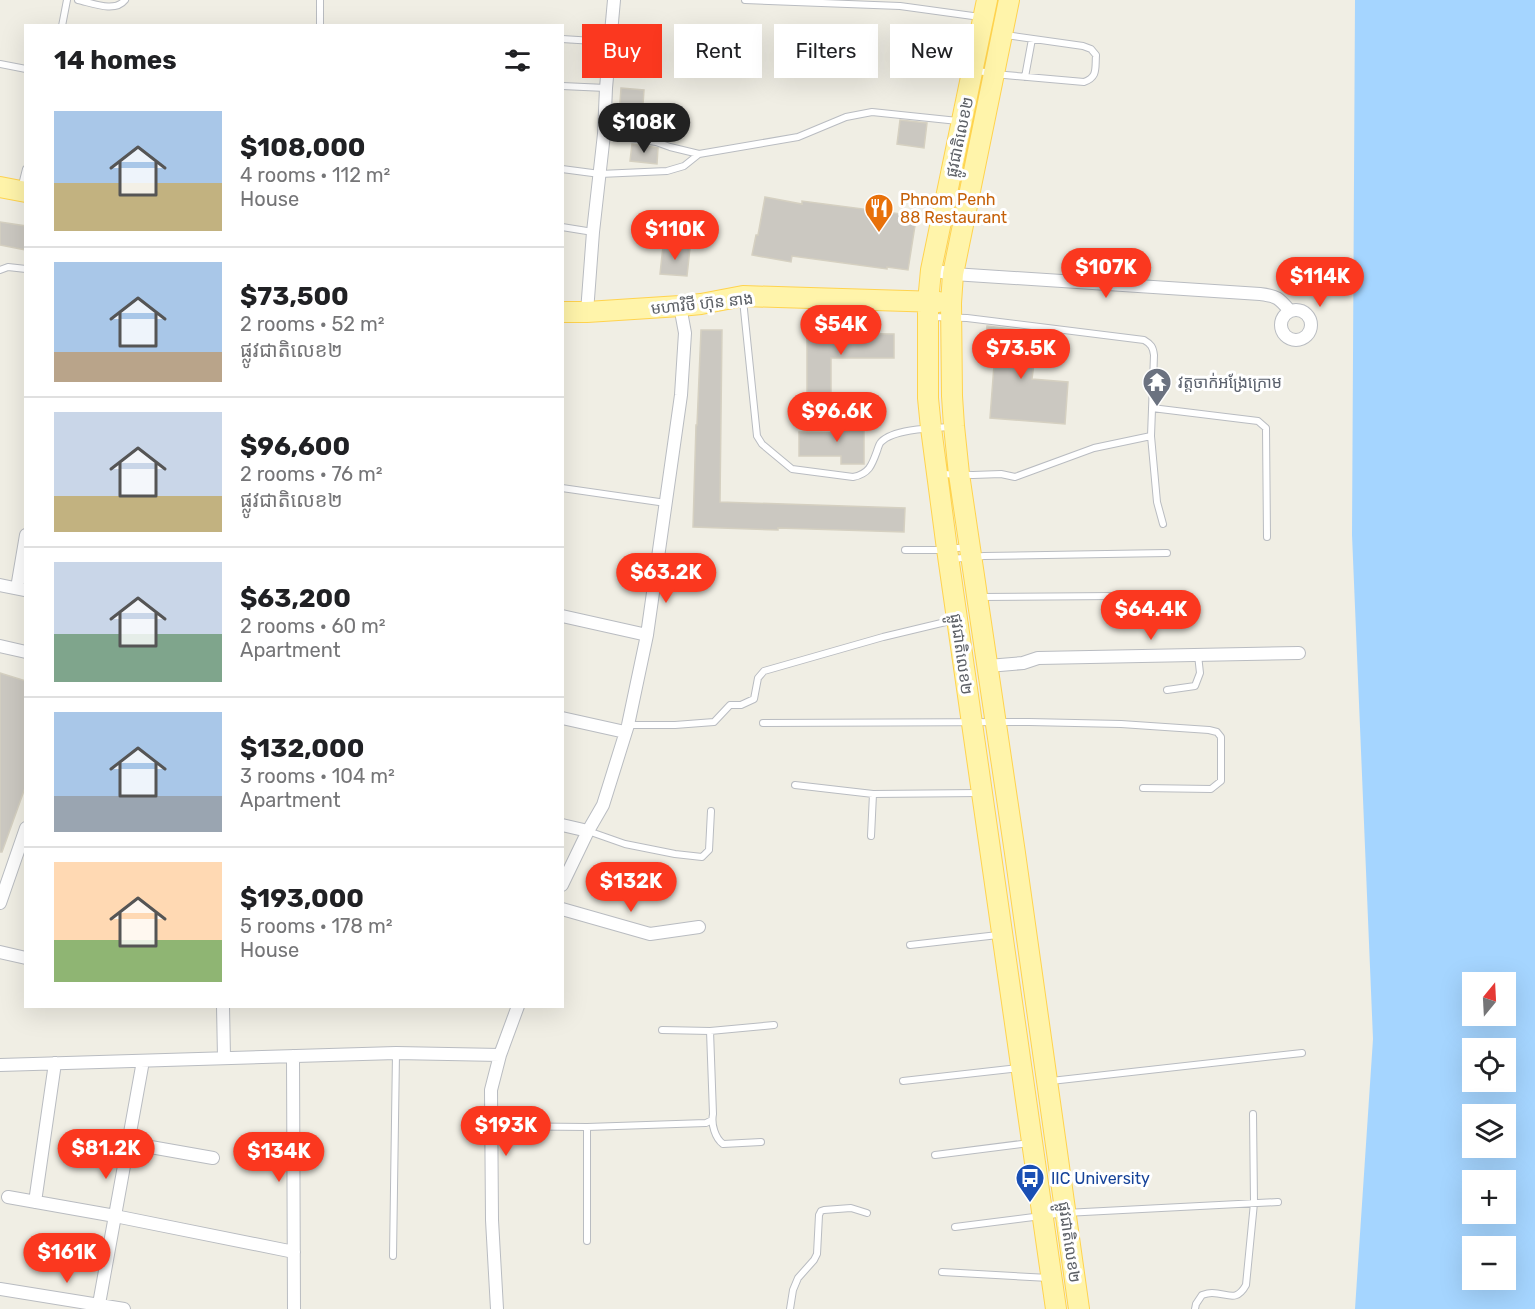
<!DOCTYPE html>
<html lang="en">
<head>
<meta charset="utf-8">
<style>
  body { margin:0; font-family:Rubik,"Noto Sans Khmer",sans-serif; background:#f6f6f6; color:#202124; height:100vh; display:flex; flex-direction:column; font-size:22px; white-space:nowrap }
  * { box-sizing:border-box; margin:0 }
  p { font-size:20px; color:#757577 }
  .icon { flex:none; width:33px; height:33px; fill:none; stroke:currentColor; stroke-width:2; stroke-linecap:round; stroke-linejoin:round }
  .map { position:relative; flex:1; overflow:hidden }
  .panel { position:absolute; left:24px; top:24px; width:540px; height:984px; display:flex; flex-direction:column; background:#fff; border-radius:0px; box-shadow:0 6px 24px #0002 }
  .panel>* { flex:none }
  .banner { position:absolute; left:582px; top:24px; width:570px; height:54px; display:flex; gap:12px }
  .needle { width:39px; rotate:18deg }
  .controls { position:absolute; left:1462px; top:972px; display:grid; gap:12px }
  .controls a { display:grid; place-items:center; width:54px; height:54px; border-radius:0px; background:#fff; box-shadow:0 6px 24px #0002; font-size:30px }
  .price { position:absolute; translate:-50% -51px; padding:0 14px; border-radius:21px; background:#fb381f; color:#fff; font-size:20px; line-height:39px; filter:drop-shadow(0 2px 3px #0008) }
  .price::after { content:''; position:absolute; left:50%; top:36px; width:18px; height:14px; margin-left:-9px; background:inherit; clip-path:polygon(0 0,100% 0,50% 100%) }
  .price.current { background:#222; color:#fff }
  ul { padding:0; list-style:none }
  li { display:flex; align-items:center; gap:18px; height:150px; padding:0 30px }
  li+li { border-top:2px solid #e0e0e0 }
  li span { display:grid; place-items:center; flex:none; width:168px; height:120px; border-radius:0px; color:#555 }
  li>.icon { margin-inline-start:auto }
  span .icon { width:72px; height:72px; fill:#fffc; stroke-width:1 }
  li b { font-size:26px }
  h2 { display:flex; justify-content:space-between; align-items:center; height:72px; padding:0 30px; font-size:26px }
  .pill { padding:0 21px; border-radius:0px; background:#fff; box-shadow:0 6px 24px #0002; font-size:21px; line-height:54px }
  .pill.current { background:#fb381f; color:#fff }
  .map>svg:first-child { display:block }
  .water { fill:#a5d5ff; fill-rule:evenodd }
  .building { fill:#cbc8c1; stroke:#d5d0c1; stroke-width:1.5 }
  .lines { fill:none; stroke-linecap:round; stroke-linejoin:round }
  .lane-casing { stroke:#b9bcc1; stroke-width:8 }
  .street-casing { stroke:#b9bcc1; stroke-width:14 }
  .primary-casing { stroke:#ffd34e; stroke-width:22 }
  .lane { stroke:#fff; stroke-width:6 }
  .street { stroke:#fff; stroke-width:12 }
  .primary { stroke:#fff4aa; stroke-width:20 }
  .labels { text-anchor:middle; stroke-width:6; stroke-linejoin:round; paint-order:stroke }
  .street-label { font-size:16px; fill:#5c6066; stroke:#fff }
  .food-label { font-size:16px; fill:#c56008; stroke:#fff; text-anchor:start }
  .worship-label { font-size:16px; fill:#5b616d; stroke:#fff; text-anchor:start }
  .transit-label { font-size:16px; fill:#164399; stroke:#fff; text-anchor:start }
</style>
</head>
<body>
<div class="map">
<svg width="1535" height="1309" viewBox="0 0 1535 1309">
  <rect width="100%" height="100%" fill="#f0eee4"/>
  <path class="water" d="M1355,0H1535V1309H1355L1373,1039L1352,535ZM1473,982H1506V1016H1473ZM1473,1048H1506V1082H1473ZM1473,1114H1506V1148H1473ZM1473,1180H1506V1214H1473ZM1473,1246H1506V1280H1473Z"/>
  <path class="building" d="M621,88L644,90L641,134L618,131Z
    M900,120L927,123L924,148L897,144Z
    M632,144L658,148L657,164L630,161Z
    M765,197L802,204V201L901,214V211L917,213L908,270L887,267V269L792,256L791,262L752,255L756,235H758Z
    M0,222L26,226V250L0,245Z
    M663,246L690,248L687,276L660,274Z
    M987,326L1038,332L1032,379L1068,382L1065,424L990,418L994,365L982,363Z
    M701,330H722L720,502L905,508L904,532L778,528V530L693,527L696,425H697Z
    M807,333L894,334V358H831V398H807Z
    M841,418H864V464H841V456H799V432L841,433Z
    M0,673L26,681V785L2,852H0Z"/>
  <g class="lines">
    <g class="lane-casing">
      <path id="lane" d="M78,0C92,3 115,13 125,0
        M745,0L900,6L980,17
        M62,26L67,0
        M320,26V0
        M562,39L610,42
        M0,64L26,69
        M974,70L994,74L1084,82C1098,77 1095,69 1096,55L1091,49L1083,46L1006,35
        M1025,77L1032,39
        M562,86L606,88
        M604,134L656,142L670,147L699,154
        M562,169L600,174L667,171L684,166L699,154L798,137L846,117L872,112L958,121
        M21,189L26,169
        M562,227L593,232
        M0,270L8,267L26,269
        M743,300L757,436L762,444L792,469L853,477C869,474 872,465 877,451C878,448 879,444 881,442C893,429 932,428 950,427
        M931,317L967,318L1144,340C1151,344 1153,347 1154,355L1151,436L1157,502L1163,524
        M1152,408L1258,421L1266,428L1267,537
        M939,474L973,475L1001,474L1015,477L1094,448L1151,436
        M562,488L666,503
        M905,550H939L967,547
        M952,559L984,556L1167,553
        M981,597L1116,596
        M1167,690L1195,686L1200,673L1198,655
        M763,723L1029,722L1121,724L1209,730L1217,732L1221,737V781L1211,789L1143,788
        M628,725H675L714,722L730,705H741L754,699L758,678L764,671L883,637L954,620
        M795,785L873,794L979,793
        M588,831L625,844L675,854L702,857L709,850L711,811
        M871,836L873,794
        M910,945L998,935
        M662,1030L710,1031L774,1025
        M710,1031L713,1114C711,1124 715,1138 723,1144L761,1142
        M903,1081L1019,1068
        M1051,1081L1302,1053
        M491,1126L587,1127L706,1123L712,1120
        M587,1127V1241
        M935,1155L1029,1143
        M955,1227L1065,1213L1278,1202
        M393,1256L396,1053
        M942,1272L1049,1278
        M790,1309L793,1290L798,1278L814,1260L817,1254L819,1215L821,1211L824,1210L851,1208L867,1213
        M1195,1309L1196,1304L1202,1295C1205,1294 1208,1293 1212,1293C1228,1293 1236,1303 1246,1285L1254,1203L1253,1114"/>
    </g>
    <g class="street-casing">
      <path id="street" d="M931,270L953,274L1260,294C1277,296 1279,298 1290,311
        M1281 325a15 15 0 1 1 30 0a15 15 0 1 1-30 0Z
        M587,312L593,232L604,134L606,88L614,0
        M0,585L24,590
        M17,588L26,535
        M562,616L647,635
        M0,646L26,652
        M988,666L1023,663L1038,658L1299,653
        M562,718L625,732
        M562,825L588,831
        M562,885L588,831L603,805L628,725L647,635L681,395L685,333L680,306
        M0,903L26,828
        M562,909L650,934L699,927
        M0,952L26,958
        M223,1006L224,1057
        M293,1056L294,1309
        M0,1065L396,1053L500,1055
        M128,1143L213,1158
        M8,1197L115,1216L294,1252
        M35,1202L55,1063
        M0,1289L124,1309
        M99,1304L143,1061
        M497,1309L492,1220L491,1090L500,1055L518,1006"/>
    </g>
    <g class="primary-casing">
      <path id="primary" d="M987,0L931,270L928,302V398L931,428L947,549L1056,1309
        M1009,0L953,274L951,303L952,396L954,426L959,474L1015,853L1079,1309
        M0,187L26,192
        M562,312H587L680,306L701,304L743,296L939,302"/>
    </g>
    <use href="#lane" class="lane"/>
    <use href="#street" class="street"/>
    <use href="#primary" class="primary"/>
  </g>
  <defs>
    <g id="restaurant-pin" transform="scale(1.5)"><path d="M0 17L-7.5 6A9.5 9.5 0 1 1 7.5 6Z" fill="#e8710a" stroke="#fff"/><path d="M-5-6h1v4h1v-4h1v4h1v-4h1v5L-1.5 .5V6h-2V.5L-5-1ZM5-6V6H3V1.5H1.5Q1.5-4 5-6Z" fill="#fff"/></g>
    <g id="temple-pin" transform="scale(1.5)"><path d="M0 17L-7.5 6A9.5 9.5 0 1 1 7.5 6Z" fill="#6b7280" stroke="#fff"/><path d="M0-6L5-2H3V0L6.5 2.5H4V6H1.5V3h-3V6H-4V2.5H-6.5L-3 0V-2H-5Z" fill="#fff"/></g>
    <g id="bus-pin" transform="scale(1.5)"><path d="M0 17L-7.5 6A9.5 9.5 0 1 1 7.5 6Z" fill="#1a4fb4" stroke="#fff"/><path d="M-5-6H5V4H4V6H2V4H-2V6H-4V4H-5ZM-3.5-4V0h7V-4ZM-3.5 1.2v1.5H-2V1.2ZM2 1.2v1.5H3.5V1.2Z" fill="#fff"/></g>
  </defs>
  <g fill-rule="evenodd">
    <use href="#restaurant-pin" x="879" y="208"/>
    <use href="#temple-pin" x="1157" y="382"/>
    <use href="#bus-pin" x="1030" y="1178"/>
  </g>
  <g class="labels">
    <g class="street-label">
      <text transform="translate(959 137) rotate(-78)" y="6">ផ្លូវជាតិលេខ២</text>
      <text transform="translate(702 303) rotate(-6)" y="6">មហាវិថី ហ៊ុន នាង</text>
      <text transform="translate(962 654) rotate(82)" y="6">ផ្លូវជាតិលេខ២</text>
      <text transform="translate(1070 1242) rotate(82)" y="6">ផ្លូវជាតិលេខ២</text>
    </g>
    <g class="food-label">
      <text x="900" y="205">Phnom Penh<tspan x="900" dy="18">88 Restaurant</tspan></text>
    </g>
    <g class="worship-label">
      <text x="1178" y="388">វត្តចាក់អង្រែក្រោម</text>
    </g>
    <g class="transit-label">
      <text x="1051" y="1184">IIC University</text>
    </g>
  </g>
</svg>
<div class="controls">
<a><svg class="needle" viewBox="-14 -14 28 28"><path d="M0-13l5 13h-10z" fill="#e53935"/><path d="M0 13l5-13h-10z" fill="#757577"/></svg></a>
<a><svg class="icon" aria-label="locate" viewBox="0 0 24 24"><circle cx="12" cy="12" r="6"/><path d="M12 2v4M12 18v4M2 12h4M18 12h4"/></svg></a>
<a><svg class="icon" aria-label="layers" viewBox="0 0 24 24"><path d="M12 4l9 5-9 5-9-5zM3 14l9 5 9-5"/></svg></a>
<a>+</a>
<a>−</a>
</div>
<b class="price current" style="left:644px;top:154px">$108K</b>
<b class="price" style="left:675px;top:261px">$110K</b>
<b class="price" style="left:1106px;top:299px">$107K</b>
<b class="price" style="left:1320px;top:308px">$114K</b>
<b class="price" style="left:841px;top:356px">$54K</b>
<b class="price" style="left:1021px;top:380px">$73.5K</b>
<b class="price" style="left:837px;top:443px">$96.6K</b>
<b class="price" style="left:666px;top:604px">$63.2K</b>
<b class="price" style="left:1151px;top:641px">$64.4K</b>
<b class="price" style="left:631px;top:913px">$132K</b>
<b class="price" style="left:506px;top:1157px">$193K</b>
<b class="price" style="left:106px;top:1180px">$81.2K</b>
<b class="price" style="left:279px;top:1183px">$134K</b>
<b class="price" style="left:67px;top:1284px">$161K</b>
<div class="banner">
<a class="pill current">Buy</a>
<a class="pill">Rent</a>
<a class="pill">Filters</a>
<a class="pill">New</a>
</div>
<section class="panel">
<h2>14 homes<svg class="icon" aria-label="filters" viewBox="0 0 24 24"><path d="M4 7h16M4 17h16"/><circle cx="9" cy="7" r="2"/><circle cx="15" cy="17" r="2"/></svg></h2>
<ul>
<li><span style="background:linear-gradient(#a9c7e8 60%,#c2b280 0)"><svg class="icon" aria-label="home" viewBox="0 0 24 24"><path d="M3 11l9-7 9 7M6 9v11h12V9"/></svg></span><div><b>$108,000</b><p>4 rooms · 112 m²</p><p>House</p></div></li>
<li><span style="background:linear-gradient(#a9c7e8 75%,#b9a48a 0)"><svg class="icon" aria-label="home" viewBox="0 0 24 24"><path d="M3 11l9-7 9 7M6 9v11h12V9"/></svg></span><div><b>$73,500</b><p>2 rooms · 52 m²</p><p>ផ្លូវជាតិលេខ២</p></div></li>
<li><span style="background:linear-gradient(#c9d6e8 70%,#c2b280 0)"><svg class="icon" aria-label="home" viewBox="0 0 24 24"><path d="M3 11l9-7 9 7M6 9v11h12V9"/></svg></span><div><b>$96,600</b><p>2 rooms · 76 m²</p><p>ផ្លូវជាតិលេខ២</p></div></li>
<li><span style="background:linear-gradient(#c9d6e8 60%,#7fa58c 0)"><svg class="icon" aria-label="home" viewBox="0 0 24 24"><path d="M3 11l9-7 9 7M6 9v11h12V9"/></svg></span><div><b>$63,200</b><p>2 rooms · 60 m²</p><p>Apartment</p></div></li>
<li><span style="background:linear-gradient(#a9c7e8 70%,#9aa5b1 0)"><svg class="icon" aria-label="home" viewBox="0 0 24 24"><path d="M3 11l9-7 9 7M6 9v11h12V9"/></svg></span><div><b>$132,000</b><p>3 rooms · 104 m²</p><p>Apartment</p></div></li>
<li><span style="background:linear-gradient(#ffd9b3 65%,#8fb573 0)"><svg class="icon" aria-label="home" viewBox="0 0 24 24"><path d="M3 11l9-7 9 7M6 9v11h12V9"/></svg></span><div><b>$193,000</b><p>5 rooms · 178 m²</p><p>House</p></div></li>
</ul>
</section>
</div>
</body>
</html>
